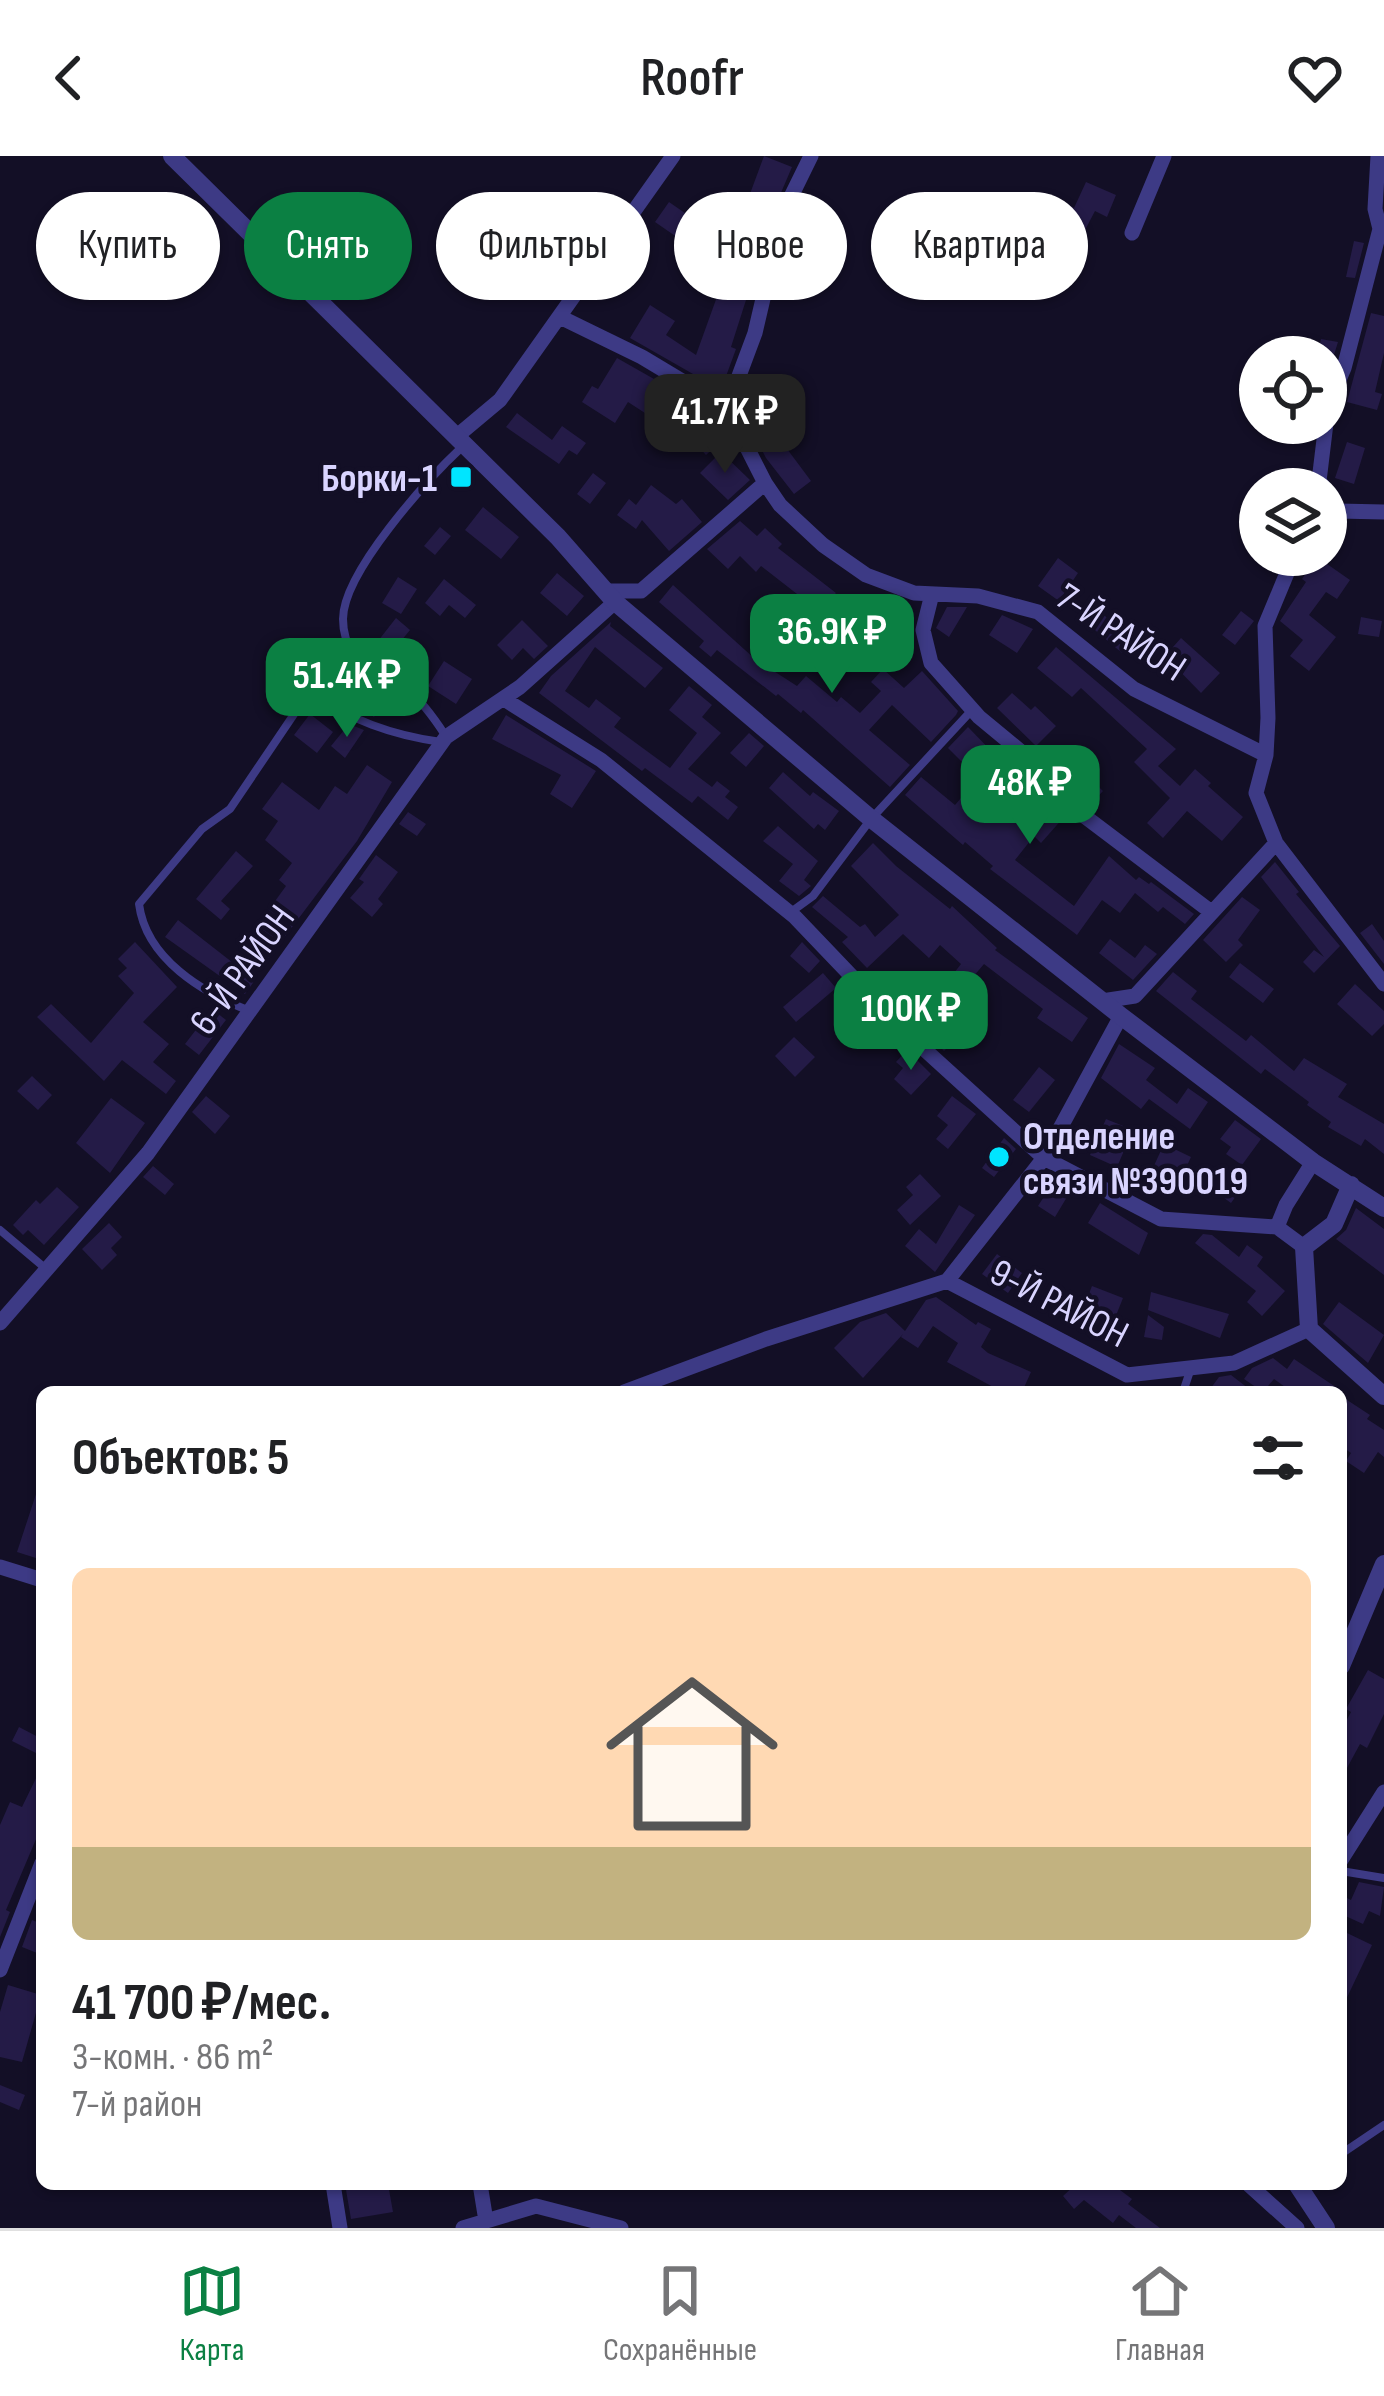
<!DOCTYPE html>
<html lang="ru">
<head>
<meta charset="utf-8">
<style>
  body { margin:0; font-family:"Sofia Sans Condensed",sans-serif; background:#f2f2f2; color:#202124; height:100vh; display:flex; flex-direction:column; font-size:45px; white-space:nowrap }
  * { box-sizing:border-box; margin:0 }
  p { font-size:39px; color:#757577 }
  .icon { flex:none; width:66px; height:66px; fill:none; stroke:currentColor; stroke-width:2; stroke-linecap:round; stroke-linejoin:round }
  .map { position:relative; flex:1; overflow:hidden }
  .sheet { position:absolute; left:36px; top:1230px; width:1311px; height:804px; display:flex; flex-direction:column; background:#fff; border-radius:18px; box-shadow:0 3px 9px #0004 }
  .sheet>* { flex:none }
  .guide { position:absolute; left:36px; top:36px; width:1314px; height:108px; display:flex; gap:24px }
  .controls { position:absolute; left:1239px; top:180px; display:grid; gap:24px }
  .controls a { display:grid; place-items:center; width:108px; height:108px; border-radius:50%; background:#fff; box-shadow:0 3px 9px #0004; font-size:60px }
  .price { position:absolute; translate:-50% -102px; padding:0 27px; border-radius:24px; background:#0b8043; color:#fff; font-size:39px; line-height:78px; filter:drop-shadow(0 3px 6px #0008) }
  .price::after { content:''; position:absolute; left:50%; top:72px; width:36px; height:27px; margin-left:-18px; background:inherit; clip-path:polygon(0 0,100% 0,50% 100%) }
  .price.current { background:#222; color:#fff }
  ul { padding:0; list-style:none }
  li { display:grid; align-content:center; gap:24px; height:636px; padding:0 36px }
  li span { display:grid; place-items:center; height:372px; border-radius:18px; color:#555 }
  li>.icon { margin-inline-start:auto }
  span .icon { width:216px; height:216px; fill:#fffc; stroke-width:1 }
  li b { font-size:51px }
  h2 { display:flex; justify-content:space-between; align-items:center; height:144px; padding:0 36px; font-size:51px }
  .pill { padding:0 42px; border-radius:54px; background:#fff; box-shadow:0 3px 9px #0004; font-size:42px; line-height:108px }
  .pill.current { background:#0b8043; color:#fff }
  header { display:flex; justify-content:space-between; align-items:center; height:156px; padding:0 36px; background:#fff; font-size:54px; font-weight:600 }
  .dock { display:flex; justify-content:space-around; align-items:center; height:168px; border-top:3px solid #e0e0e0; background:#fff; font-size:33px; color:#757577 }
  .dock a { display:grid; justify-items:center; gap:6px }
  .dock .current { color:#0b8043 }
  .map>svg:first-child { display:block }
  .building { fill:#241b47 }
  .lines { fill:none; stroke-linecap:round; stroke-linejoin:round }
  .service { stroke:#3d3a85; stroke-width:8 }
  .minor { stroke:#3d3a85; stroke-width:15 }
  .tertiary { stroke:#3d3a85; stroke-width:18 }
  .poi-dot { fill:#00e5ff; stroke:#130f26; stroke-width:4.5 }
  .labels { text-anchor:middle; stroke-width:9; stroke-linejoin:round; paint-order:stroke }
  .poi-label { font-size:39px; font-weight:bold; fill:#d9d4ff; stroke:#130f26; text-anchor:end }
  .street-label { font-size:39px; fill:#d9d4ff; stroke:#130f26 }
</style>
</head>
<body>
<header><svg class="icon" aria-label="back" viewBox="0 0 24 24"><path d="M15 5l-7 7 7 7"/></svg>Roofr<svg class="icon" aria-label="heart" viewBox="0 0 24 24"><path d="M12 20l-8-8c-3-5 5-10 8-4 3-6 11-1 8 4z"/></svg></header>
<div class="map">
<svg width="1384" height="2072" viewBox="0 0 1384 2072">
  <rect width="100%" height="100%" fill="#130f26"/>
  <path class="building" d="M764,0L792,11L759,88L763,90L761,97L731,191L736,193L721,234L630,182L650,149L675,165L666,179L696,199L741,74L724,68L732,49L744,54Z
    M1086,26L1116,39L1107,61L1095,55L1084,76L1058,66L1067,48L1074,52Z
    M669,46L695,64L681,84L655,66Z
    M1050,66L1063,75L1049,98L1035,88Z
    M1354,85L1364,87L1355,122L1346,121Z
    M1371,157L1384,160V197L1375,236L1382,238L1377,254L1347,246Z
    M1321,183L1338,186L1328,218L1326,201H1317Z
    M617,202L691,244L725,281L706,299L671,261L665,270L628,246L615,267L582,246L592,230L598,233Z
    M517,257L552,284L562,270L586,287L577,299L569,294L559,308L506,271Z
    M770,270L811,325L794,338L766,302L755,281Z
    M1347,286L1365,292L1354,328L1335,322Z
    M721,296L750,324L728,344L700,317Z
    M593,317L606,327L590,348L577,338Z
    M651,329L676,348L682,343L702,366L669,395L642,364L636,373L617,359L629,343L636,349Z
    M483,351L519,381L501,403L465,374Z
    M740,365L757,380L765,372L782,388L778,392L836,437L829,445L837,452L821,469L801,451L806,445L761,410L756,416L740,400L728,413L707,393Z
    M440,371L451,380L435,399L424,390Z
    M1317,401L1350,424L1337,443L1326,436L1309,459L1336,481L1309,515L1290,500L1303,484L1280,465L1306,426L1302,423Z
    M1058,402L1078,417L1059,445L1038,430Z
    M557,417L584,440L567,460L540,437Z
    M398,421L417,433L401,458L382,447Z
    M444,423L476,449L465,462L449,449L440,460L425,447Z
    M673,429L755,503L797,530L806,520L837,546L841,541L860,557L881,535L871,526L883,513L904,532L922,515L958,555L956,559L931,586L892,549L869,574L910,609L890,631L803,554L801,557L778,538L776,540L717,494L711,501L699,491L704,485L659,446Z
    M875,440L904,464L875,500L853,482L861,474L853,467Z
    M1093,450L1111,465L1116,458L1138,477L1122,497L1082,463Z
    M947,451H967L949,481L936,472Z
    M1241,455L1254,465L1235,489L1222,479Z
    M1002,459L1033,473L1017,497L989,479Z
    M1361,461L1382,465L1379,481L1358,478Z
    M396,462L410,474L392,496L378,485Z
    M522,464L548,490L534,503L523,492L512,504L497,489Z
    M611,466L610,470L663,512L645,532L595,491L565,535L589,552L596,543L621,562L614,571L670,612L697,577L669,554L689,530L712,549L702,561L721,577L688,613L712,631L717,625L730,635L725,641L738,651L728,664L698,640L692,647L645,612L642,615L539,537L551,520Z
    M1181,482L1220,517L1201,537L1165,500Z
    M1056,491L1176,593L1158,610L1180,630L1195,613L1211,627L1208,630L1243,661L1222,685L1187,655L1163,682L1147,667L1170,642L1134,606L1147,593L1081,532L1072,541L1037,512Z
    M444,505L472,523L456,548L428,530Z
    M359,531L383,549L374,561L349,545Z
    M1012,537L1031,554L1035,550L1056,570L1036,590L997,552Z
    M310,558L333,576L317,597L294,579Z
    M506,559L596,615L572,652L550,638L561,619L492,583Z
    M349,568L364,574L345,602L331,590Z
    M968,571L997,601L977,621L948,592Z
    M749,577L764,590L746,611L730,597Z
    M1073,606L1103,635L1091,648L1061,619Z
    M367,609L392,626L357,685L268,803L246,785L286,730L279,724L292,707L265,684L278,665L262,653L282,626L319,654L335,630L347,638Z
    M986,613L1005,633L1023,614L1035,627L1031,631L1064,661L1041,687L1034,680L1015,704L1074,750L1109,700L1136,724L1139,721L1149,728L1151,726L1194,758L1185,768L1163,751L1158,756L1135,737L1120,757L1102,744L1077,779L990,713L993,710L965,686L963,689L905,639L921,621L955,649Z
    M783,616L810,640L813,636L839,655L825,674L818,668L814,673L769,632Z
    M408,656L426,668L417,680L399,668Z
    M778,670L818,705L804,724L811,730L799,740L779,725L793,708L763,685Z
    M873,687L896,710L950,753L952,750L997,792L995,794L1088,862L1072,886L1037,862L1043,853L984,808L967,828L954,817L961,808L940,789L929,802L903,778L867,812L842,786L848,781L812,751L823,740L860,771L865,768L875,781L899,759L851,710Z
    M236,695L253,710L221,745L230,753L221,764L196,743Z
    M376,699L398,716L378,743L383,748L372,761L350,742L364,726L359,723Z
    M1275,706L1299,736L1296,738L1340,790L1314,817L1303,806L1314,794L1324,801L1261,721Z
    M1242,741L1260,754L1238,784L1243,789L1226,806L1203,784Z
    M178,764L255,824L245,838L165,781Z
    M1372,768L1384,785V808L1360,777Z
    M1110,783L1135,802L1145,789L1157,798L1133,824L1099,797Z
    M135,786L177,831L143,866L169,888L153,906L176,925L166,938L122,904L104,925L37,861L51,848L91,887L134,837L118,820L127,812L118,803Z
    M802,786L820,805L809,817L790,800Z
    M1240,807L1274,833L1263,847L1229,821Z
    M1173,816L1197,835L1191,843L1246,885L1251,879L1294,915L1304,902L1347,928L1338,941L1384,968V998L1365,983L1361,990L1328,971L1331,966L1307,949L1309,946L1265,913L1261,918L1156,835Z
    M823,817L836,832L796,866L783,851Z
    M899,821L935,860L945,850L967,872L944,895L885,833Z
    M1355,828L1384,855V868L1372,880L1337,848Z
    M212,853L226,864L199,899L185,888Z
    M794,881L815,901L795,921L775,900Z
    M1119,888L1155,912L1146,924L1177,948L1188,932L1208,946L1190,973L1149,943L1141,953L1101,922Z
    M907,894L931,918L911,939L894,923L903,912L896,906Z
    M1039,911L1055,924L1029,956L1013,944Z
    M32,920L52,939L38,954L17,935Z
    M206,940L230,960L215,978L192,956Z
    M952,940L976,958L948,993L936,983L948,969L937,960Z
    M111,942L145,967L110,1017L76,987Z
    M1106,963L1133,974L1117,1011L1090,999Z
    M1235,964L1261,983L1242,1009L1226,998L1231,991L1220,983Z
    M1004,982L1016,993L994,1021L982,1012Z
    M1164,988L1191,1001L1178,1029L1151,1016Z
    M153,1010L174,1028L165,1039L143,1021Z
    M1216,1012L1246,1026L1231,1047L1205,1028Z
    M920,1018L941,1040L910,1069L897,1054L913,1039L906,1031Z
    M1056,1022L1073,1031L1055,1061L1038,1050Z
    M57,1031L79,1051L44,1089L28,1074L23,1079L13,1069L36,1044L40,1048Z
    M1100,1047L1148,1077L1139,1099L1088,1067Z
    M959,1049L975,1059L935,1116L905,1090L919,1073L936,1088Z
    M1356,1052L1384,1073V1119L1336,1083L1346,1074Z
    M109,1067L122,1081L111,1092L117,1099L102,1114L82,1093Z
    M1203,1078L1212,1079L1239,1101L1247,1089L1263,1101L1257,1110L1285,1135L1262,1160L1247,1146L1256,1135L1195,1087Z
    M997,1098L1022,1117L1008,1137L982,1118Z
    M1092,1130L1123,1142L1113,1167L1082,1155Z
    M1151,1136L1229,1158L1220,1182L1148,1154Z
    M936,1141L976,1169L978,1166L991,1173L981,1191L988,1197L1031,1216L1022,1236H993L995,1232L947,1206L958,1187L933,1170L918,1192L901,1181L903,1178L863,1222L834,1192L860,1166L886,1157L905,1175L926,1144Z
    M1339,1146L1384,1179L1368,1207L1323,1168Z
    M1148,1159L1164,1171L1162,1184L1144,1181Z
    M1273,1202L1287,1213L1294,1203L1343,1236H1292L1274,1223L1263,1236L1244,1223L1252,1212Z
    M1231,1219L1253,1236H1208L1219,1221Z
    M1341,1240L1370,1259L1367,1263L1384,1274V1301L1378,1296L1364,1317L1346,1305L1351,1297L1341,1290Z
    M39,1329H42V1404L17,1396Z
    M1368,1514L1384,1523V1558L1367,1592L1360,1588L1341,1623V1575L1351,1556L1346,1553Z
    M19,1571L42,1583V1600L12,1585Z
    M42,1610V1669L6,1754L10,1756L0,1781V1669L10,1646L22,1651Z
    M1359,1726L1384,1731L1380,1760L1369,1755L1363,1768L1341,1758L1345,1741L1351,1744Z
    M32,1764L42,1768V1799L22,1791Z
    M1347,1777L1372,1789L1341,1854V1790Z
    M8,1829L41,1839L22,1906L0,1901V1856Z
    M0,1929L25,1939L19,1954L0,1946Z
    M345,2028H388L393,2056L351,2063Z
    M1076,2028H1112L1132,2043L1128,2048L1160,2072H1136L1119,2059L1113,2067L1084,2044L1074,2053L1063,2040Z"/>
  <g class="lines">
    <path class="service" d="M309,536L347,488
      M445,579C416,534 400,525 354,499C347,489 343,476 343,463C343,416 428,323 461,292
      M791,756L813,740L871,663L972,554
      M250,855C203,837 146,803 139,748L202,673L230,653L309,536C351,564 391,579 441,586
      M0,1074L45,1112
      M1183,1236L1190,1215
      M1341,1715L1384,1722
      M1341,1998L1384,1969"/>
    <path class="minor" d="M1132,77L1164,0
      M560,161L642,201L727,252
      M1326,265L1329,247L1344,212L1380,73L1375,53L1378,0
      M457,280L500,244L673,0
      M765,327L780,349L823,389L866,419L914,437L978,440L1038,456L1134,533L1266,599
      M1325,333L1319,325L1326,267
      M1326,369L1338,355L1384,356
      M1301,399L1287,417L1265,470L1268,562L1266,599L1256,637L1276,687L1384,828
      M606,435H641L765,327L727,252L755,177L783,57L811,0
      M932,438L923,474L931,507L979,561L1031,604L1071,650L1210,755
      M504,543L601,604L795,761L902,873L1044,1002L1161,1063L1277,1071
      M1102,845L1135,840L1276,687
      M1304,1091L1277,1071L1286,1049L1313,1006
      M947,1125L1044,1002L1121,860
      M0,1167L148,997L446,581L520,531L615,446
      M624,1236L766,1183L947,1125L1127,1219L1234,1207L1309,1173
      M0,1411L42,1424
      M1341,1704L1384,1636
      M0,1814L42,1707
      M333,2028L340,2072
      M480,2028L486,2065
      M1248,2028L1297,2072
      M463,2072L536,2050L621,2072"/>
    <path class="tertiary" d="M172,0L558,381L615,446L869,661L1121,860L1313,1006L1384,1052
      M1351,1029L1334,1068L1304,1091L1309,1173L1384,1240
      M1341,1510L1384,1408
      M1297,2028L1326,2072"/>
  </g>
  <g class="poi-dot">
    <rect x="449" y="309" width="24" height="24" rx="6"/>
    <circle cx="999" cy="1001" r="12"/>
  </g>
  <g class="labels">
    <g class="poi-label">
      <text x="437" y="335">Борки-1</text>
      <text x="1023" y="993" text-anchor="start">Отделение<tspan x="1023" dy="45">связи №390019</tspan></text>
    </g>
    <g class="street-label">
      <text transform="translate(1122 475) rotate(33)" y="14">7-Й РАЙОН</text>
      <text transform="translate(241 813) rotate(-54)" y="14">6-Й РАЙОН</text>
      <text transform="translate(1060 1146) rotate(27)" y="14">9-Й РАЙОН</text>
    </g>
  </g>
</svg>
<div class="controls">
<a><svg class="icon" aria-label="locate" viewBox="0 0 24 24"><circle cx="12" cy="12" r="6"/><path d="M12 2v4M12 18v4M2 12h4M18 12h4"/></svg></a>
<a><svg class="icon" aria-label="layers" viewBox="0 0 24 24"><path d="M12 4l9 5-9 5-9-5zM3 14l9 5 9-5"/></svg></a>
</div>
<b class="price current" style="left:725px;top:320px">41.7K ₽</b>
<b class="price" style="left:832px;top:540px">36.9K ₽</b>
<b class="price" style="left:347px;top:584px">51.4K ₽</b>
<b class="price" style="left:1030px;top:691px">48K ₽</b>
<b class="price" style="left:911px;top:917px">100K ₽</b>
<div class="guide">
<a class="pill">Купить</a>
<a class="pill current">Снять</a>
<a class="pill">Фильтры</a>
<a class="pill">Новое</a>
<a class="pill">Квартира</a>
</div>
<section class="sheet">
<h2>Объектов: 5<svg class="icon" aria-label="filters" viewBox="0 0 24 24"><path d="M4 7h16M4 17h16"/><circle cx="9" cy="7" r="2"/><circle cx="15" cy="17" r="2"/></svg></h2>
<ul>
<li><span style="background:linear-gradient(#ffd9b3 75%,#c2b280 0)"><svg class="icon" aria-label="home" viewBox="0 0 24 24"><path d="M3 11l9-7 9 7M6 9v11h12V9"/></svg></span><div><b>41 700 ₽/мес.</b><p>3-комн. · 86 m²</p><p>7-й район</p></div></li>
</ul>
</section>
</div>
<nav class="dock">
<a class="current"><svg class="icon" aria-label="map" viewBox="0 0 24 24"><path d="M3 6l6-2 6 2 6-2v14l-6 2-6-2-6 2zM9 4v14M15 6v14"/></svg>Карта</a>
<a><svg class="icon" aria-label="saved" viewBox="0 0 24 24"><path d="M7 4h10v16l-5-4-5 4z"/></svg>Сохранённые</a>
<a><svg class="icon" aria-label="home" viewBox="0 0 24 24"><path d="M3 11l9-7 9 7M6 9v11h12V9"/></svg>Главная</a>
</nav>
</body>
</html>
